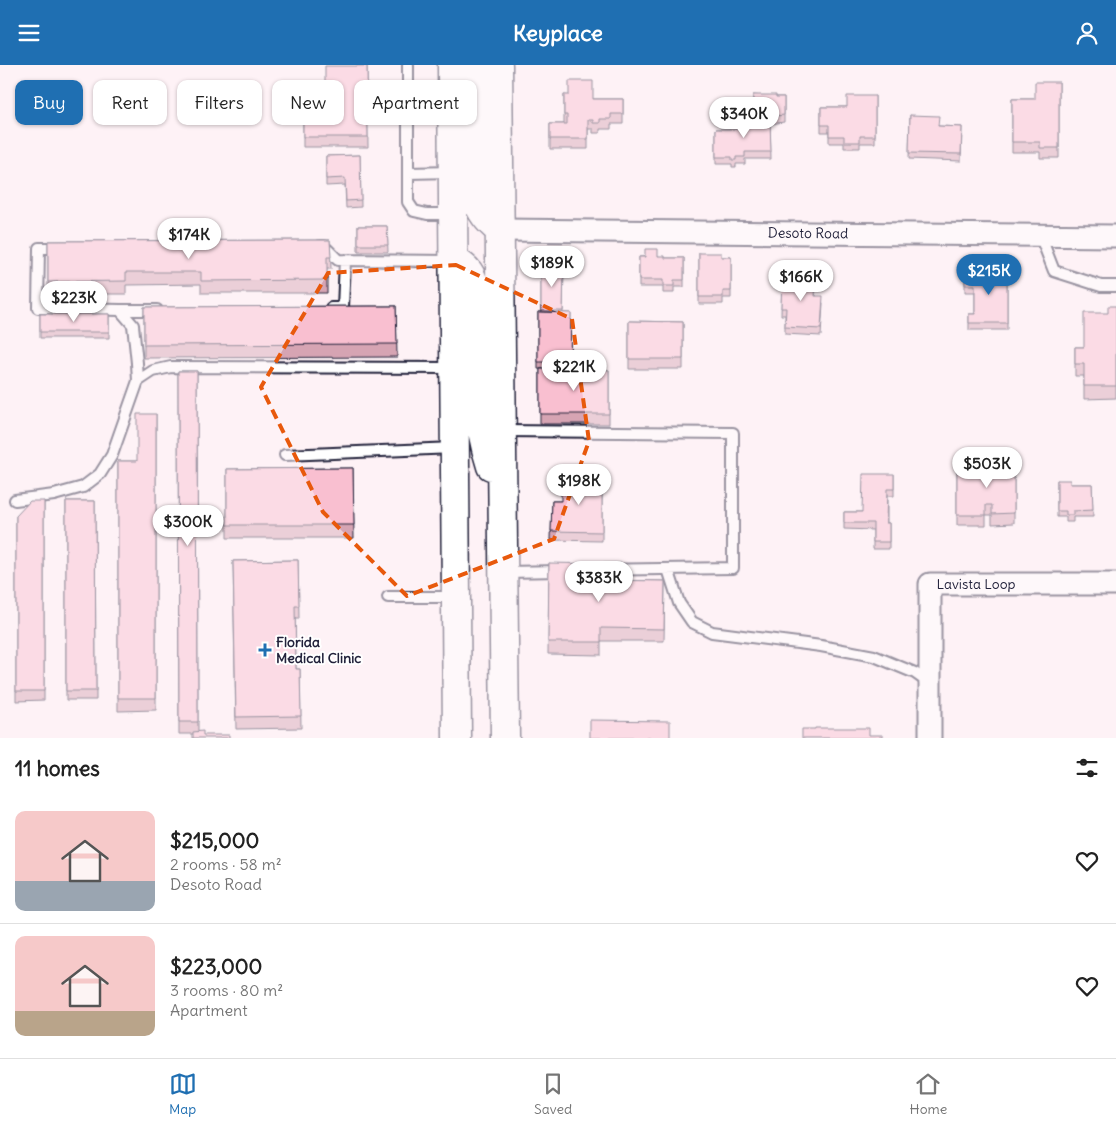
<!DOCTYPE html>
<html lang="en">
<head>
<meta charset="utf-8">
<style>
  body { margin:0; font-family:Delius,sans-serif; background:#f6f6f6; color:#222; height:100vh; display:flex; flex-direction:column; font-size:19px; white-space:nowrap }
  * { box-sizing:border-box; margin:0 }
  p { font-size:16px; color:#767676 }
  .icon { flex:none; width:28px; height:28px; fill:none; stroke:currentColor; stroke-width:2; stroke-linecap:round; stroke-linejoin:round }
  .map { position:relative; height:673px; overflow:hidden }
  .sheet { display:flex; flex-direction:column; background:#fff; flex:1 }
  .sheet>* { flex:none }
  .top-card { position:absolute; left:15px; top:15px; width:500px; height:45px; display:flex; gap:10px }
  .price { position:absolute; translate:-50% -42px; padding:0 11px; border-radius:18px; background:#fff; color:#222; font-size:16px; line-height:32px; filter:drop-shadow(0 1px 2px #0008) }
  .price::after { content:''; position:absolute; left:50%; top:30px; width:15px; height:11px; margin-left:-8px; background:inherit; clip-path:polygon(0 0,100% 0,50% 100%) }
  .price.on { background:#1f6fb2; color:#fff }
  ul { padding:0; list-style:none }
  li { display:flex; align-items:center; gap:15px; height:125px; padding:0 15px }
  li+li { border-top:1px solid #e0e0e0 }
  li span { display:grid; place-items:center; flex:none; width:140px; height:100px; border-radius:10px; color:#555 }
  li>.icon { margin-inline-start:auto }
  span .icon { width:60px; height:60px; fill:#fffc; stroke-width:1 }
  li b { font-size:21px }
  h2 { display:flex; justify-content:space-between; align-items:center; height:60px; padding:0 15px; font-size:21px }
  .tag { padding:0 18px; border-radius:10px; background:#fff; box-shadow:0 1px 4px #0004; font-size:18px; line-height:45px }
  .tag.on { background:#1f6fb2; color:#fff }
  header { display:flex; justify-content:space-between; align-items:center; height:65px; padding:0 15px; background:#1f6fb2; color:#fff; font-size:22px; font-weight:800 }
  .dock { display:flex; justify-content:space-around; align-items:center; height:70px; border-top:1px solid #e0e0e0; background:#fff; font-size:14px; color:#767676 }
  .dock a { display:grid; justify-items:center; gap:2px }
  .dock .on { color:#1f6fb2 }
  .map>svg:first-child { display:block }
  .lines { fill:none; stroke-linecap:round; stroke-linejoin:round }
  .service-casing { stroke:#22223b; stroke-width:14 }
  .minor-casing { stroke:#22223b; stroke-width:25 }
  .primary-casing { stroke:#22223b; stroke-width:31 }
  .service { stroke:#fff; stroke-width:10 }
  .minor { stroke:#fff; stroke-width:21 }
  .primary { stroke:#fff; stroke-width:28 }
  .wall { fill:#d6a4b3; stroke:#22223b }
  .building { fill:#f9bfd0; stroke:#22223b }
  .marked { fill:none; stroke:#e8590c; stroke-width:4; stroke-dasharray:10 6; stroke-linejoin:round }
  .poi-dot { fill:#1f6fb2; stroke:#fff; stroke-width:2 }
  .labels { text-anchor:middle; stroke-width:4; stroke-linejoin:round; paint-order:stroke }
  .street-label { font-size:14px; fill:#22223b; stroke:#fff }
  .poi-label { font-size:14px; font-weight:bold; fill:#22223b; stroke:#fff; text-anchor:start }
</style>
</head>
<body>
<header><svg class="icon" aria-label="menu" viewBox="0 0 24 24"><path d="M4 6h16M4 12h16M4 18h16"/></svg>Keyplace<svg class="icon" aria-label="person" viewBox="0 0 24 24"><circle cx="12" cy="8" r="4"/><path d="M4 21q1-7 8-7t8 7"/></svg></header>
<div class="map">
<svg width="1116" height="673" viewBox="0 0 1116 673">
  <rect width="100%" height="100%" fill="#fef2f6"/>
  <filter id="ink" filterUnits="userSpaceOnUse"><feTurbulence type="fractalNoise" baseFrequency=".02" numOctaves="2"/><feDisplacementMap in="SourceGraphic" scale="10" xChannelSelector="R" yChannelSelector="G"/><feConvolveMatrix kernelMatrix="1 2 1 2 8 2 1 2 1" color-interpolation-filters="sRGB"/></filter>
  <g filter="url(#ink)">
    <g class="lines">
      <g class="service-casing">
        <path id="service" d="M408,0V137L414,146L427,149H452
          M408,43L452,41
          M408,108L452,107
          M1040,170L1054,206L1101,221H1116
          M320,181H324L338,195L453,196
          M61,183H39L38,243L120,245L133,260L137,298L138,316
          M331,243H343L345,195
          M120,245H157
          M502,366L733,368V503L590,505
          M285,390L454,383
          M15,435L54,430L83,422L100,409L112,390L138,316L153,306L171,302L454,303
          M668,504L679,538L692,557L712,567L821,581L874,591L915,608L929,618
          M505,507L561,506
          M388,532H455"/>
      </g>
      <g class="minor-casing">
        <g id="minor">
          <path id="s1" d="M499,165L1116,171"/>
          <path id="s2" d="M930,673V519H1116"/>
        </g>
      </g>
      <g class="primary-casing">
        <path id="primary" d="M452,0L457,673
          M475,0L476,133C481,147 487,155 499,165
          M498,0L505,673
          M454,196C468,202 472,210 476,225C476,284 472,344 491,401"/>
      </g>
      <use href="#service" class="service"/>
      <use href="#minor" class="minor"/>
      <use href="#primary" class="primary"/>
    </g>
    <path class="wall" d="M367,1L368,82H303V48H325Z
      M1059,17V93H1040V87H1012V34H1035Z
      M564,30L593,34H623V59H611V64H600V68H593V64H588V84H550V59H564Z
      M753,30L776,32H784V57L770,59L771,94H745V99H736V102H732V99H716V64H742L753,52Z
      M875,31V78H860V83H844V78H829V67H821V42H847Z
      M910,50L939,61L962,62L961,96L909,94Z
      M360,90L361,142L346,143L345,120L326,121V91Z
      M358,161H387L388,187H358Z
      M330,175L331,204H327V228H201V219L126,220V229H48V176Z
      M699,188L721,192H731V233H723V239H699Z
      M658,191L665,193H684V222H674V228H663V222H639V192Z
      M541,200L564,201L563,248H571L570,304H538V247H541Z
      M993,206H1007V265H969V249H975V227H965V210H975Z
      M806,208V219L823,238L821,271L785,269V250H781L782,210L795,211Z
      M396,241L397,292L144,293V242Z
      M1116,241V333L1084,334V311H1075V282H1084Z
      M40,249H109V273H40Z
      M629,256L683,257V304H629Z
      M540,304L609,305V359H540Z
      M178,306H197L198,666L203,670L193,669H179Z
      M156,349V645L118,646V396H137Z
      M1014,393V458L992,459V450H986V460H957V406H986Z
      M353,403L354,473H227V404Z
      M894,409V431H887V458H889V484H873V465L844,464V447H862Z
      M602,414V476L551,475L552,436H561Z
      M1057,415L1070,419H1092L1093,452H1073V457H1066V452H1057Z
      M44,436V635L16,636V451Z
      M66,436H95L96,635H66Z
      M298,495L299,554H295L296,604H300L301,663L236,664L233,496Z
      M549,498L602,515L665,516L664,576H601V590L548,589Z"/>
    <path class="building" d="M325,1H367L368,72H303V48H325Z
      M569,16H593V34H623V49H611V54H600V58H593V55H588V74H550V59H567V50H564V30H569Z
      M1035,17H1059V83H1040V77H1012V34H1035Z
      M753,30H776V32H784V50L767,52V50H753Z
      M847,31H875V71H860V77H844V71H829V60H821V42H847Z
      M910,50L939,51L938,61L962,62L961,89L909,88Z
      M742,52H759V56H770L771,87H745V92H736V95H732V92H716V64H742Z
      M360,90L361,135L346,136L345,113L326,114V91Z
      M358,161H387L388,180H358Z
      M330,175L331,192H327V215L201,216V207H126V216L48,217V176Z
      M645,184H658V191H665V193H684V215H674V221H663V215H639V192H645Z
      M699,188H721V192H731V226H723V232H699Z
      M541,200L564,201L563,246H541Z
      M796,201H806L805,219L816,220L815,231H823L821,264L785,262L786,243H781L782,210L795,211Z
      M975,202H993V206H1007V258H969V249H975V220H965V210H975Z
      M396,241L397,279L144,280V242Z
      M1108,241H1116V321H1084V299H1075V282H1084V248H1108Z
      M538,247L571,248L570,297H538Z
      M40,249H109V267H40Z
      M629,256L683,257V294H629Z
      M540,304L609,305V349H540Z
      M178,306H197L198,657H179Z
      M137,349H156V633H118V396H137Z
      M986,393H1014V448L992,449V440H986V450H957V406H986Z
      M353,403L354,460H227V404Z
      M863,409H894V424H887L886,458H889V477H873V458H844V447H862Z
      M561,413L602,414V467L551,466L552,436H561Z
      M1057,415H1070V419H1092L1093,445L1073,446V450H1066V446H1057Z
      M30,436H44V626H16V451Z
      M66,436H95L96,626H66Z
      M298,495L299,541H295L296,604H300L301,651L236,652L233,496Z
      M549,498L602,499V515L665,516L664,564L601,563V577H548Z
      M590,655L670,656V673H590Z
      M815,663H869V670H883V673H802V664H815Z
      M203,666V670H229V673H193V667Z"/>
  </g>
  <path d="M0 0H1116V673H0ZM456,200L572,254L589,376L554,474L407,531L323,447L261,322L328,208Z" fill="#fef2f6" fill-opacity=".55" fill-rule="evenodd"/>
  <path class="marked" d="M456,200L572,254L589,376L554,474L407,531L323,447L261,322L328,208Z"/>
  <path class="poi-dot" d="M262.5 577.5h5v5h5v5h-5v5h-5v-5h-5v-5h5z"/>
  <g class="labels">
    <g class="street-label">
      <text dy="5" stroke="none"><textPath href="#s1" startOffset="309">Desoto Road</textPath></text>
      <text dy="5" stroke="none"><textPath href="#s2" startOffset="200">Lavista Loop</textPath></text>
    </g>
    <g class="poi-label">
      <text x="276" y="582">Florida<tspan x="276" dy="16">Medical Clinic</tspan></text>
    </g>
  </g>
</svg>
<b class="price" style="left:744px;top:74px">$340K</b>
<b class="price" style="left:189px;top:195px">$174K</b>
<b class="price" style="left:552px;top:223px">$189K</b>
<b class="price on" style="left:989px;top:231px">$215K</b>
<b class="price" style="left:801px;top:237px">$166K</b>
<b class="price" style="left:74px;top:258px">$223K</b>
<b class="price" style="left:574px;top:327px">$221K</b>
<b class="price" style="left:987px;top:424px">$503K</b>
<b class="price" style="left:579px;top:441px">$198K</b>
<b class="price" style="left:188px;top:482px">$300K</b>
<b class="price" style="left:599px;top:538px">$383K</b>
<div class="top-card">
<a class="tag on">Buy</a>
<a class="tag">Rent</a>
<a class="tag">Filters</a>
<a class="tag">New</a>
<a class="tag">Apartment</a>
</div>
</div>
<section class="sheet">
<h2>11 homes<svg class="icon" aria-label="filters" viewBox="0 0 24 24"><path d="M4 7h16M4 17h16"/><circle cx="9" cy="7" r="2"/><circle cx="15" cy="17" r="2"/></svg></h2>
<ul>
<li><span style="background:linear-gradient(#f6c9c9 70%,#9aa5b1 0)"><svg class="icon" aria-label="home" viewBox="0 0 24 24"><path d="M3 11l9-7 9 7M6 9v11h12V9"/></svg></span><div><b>$215,000</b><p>2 rooms · 58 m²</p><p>Desoto Road</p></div><svg class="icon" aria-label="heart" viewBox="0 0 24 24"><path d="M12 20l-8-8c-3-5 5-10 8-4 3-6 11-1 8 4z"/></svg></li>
<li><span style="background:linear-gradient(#f6c9c9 75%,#b9a48a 0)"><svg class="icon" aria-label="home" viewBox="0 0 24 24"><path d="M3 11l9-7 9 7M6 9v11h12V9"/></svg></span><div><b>$223,000</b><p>3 rooms · 80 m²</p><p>Apartment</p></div><svg class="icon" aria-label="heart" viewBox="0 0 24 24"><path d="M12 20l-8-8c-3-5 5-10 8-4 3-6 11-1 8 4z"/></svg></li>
</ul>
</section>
<nav class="dock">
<a class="on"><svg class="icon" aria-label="map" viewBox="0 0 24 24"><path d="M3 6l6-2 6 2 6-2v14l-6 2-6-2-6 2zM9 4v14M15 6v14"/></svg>Map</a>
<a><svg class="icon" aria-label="saved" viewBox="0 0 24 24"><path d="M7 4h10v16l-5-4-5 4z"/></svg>Saved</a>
<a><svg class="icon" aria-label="home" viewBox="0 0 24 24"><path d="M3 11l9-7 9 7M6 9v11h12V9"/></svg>Home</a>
</nav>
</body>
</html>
